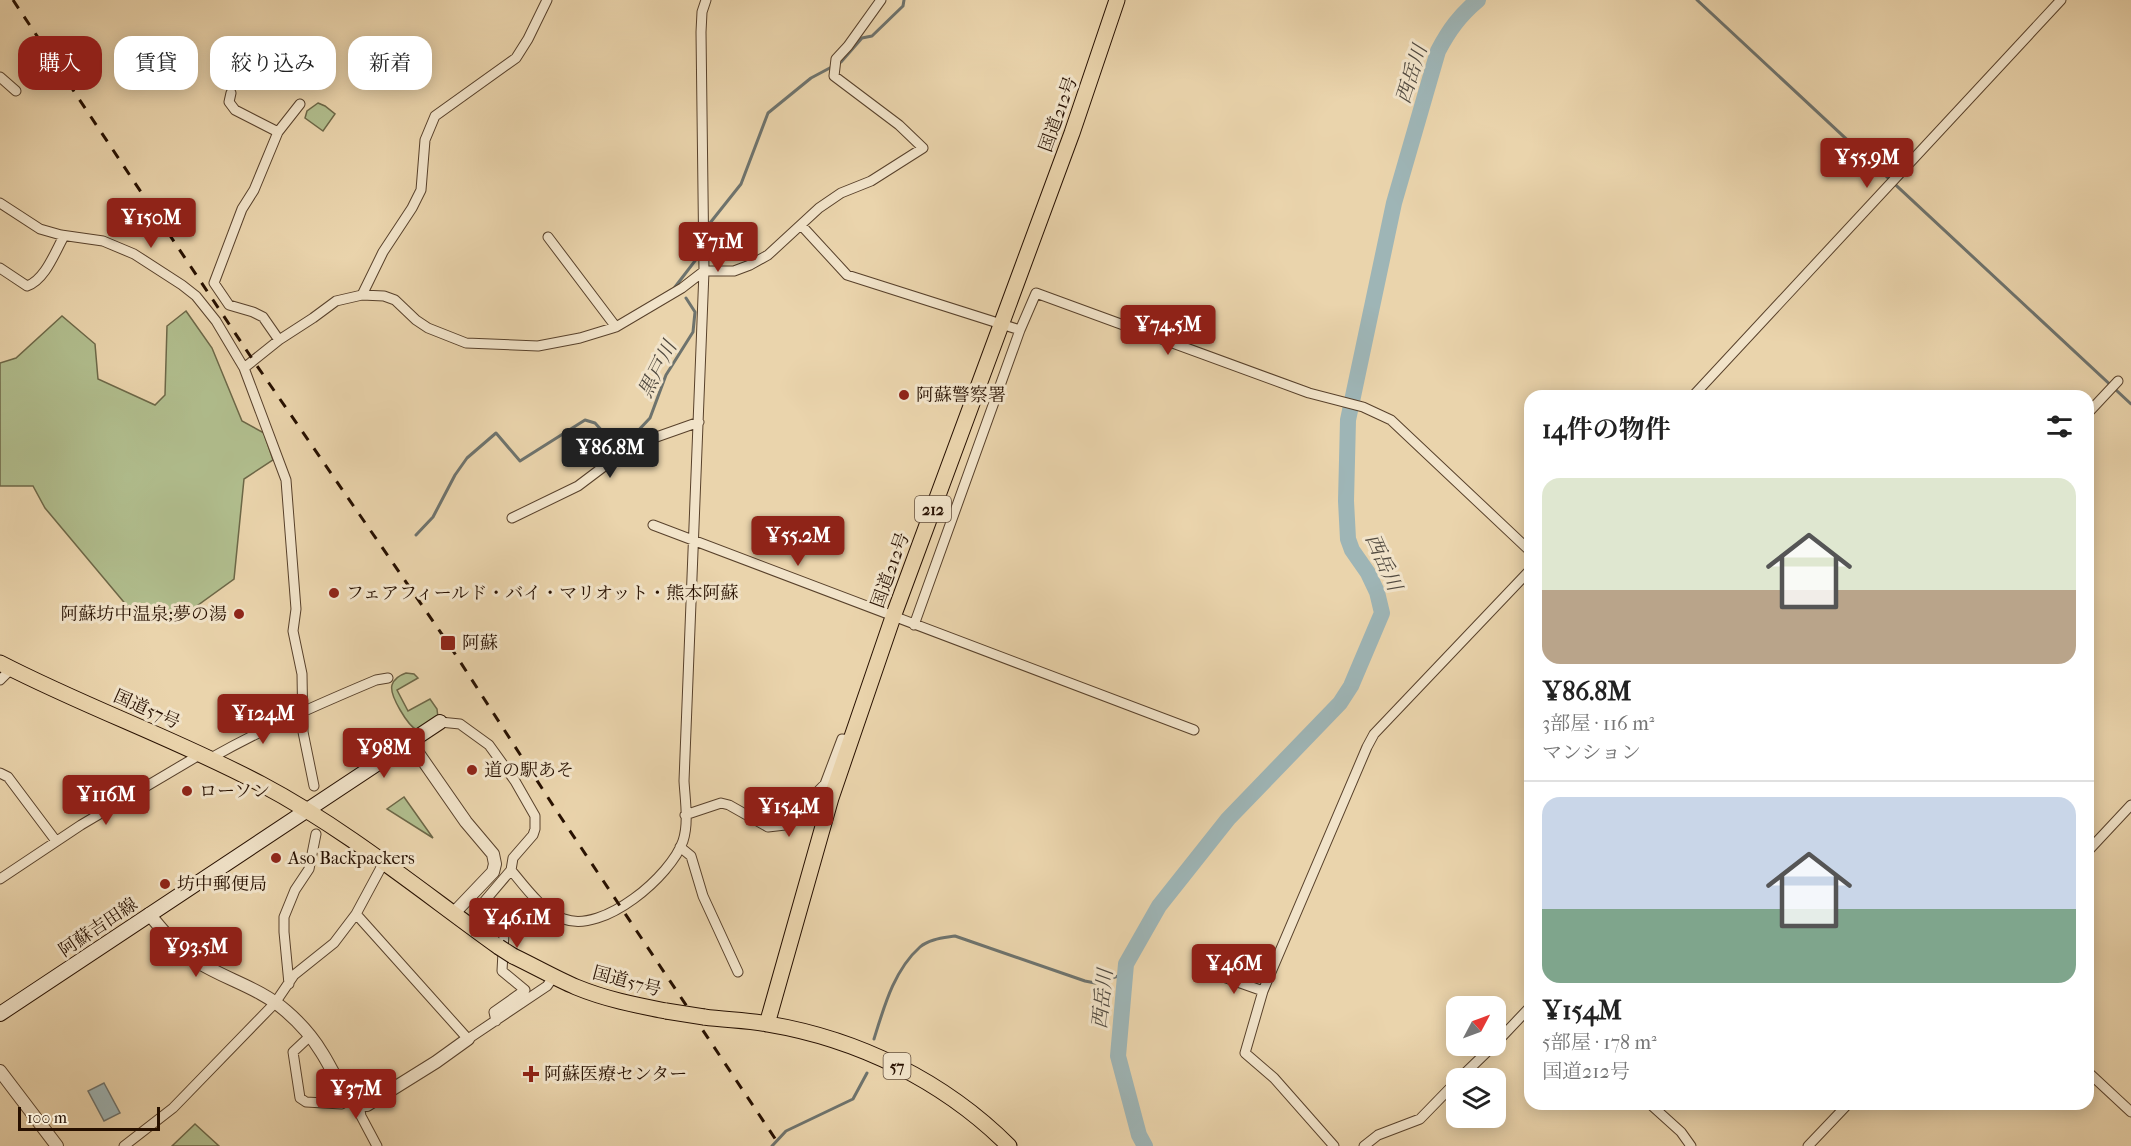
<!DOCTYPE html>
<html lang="ja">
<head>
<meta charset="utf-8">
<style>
  body { margin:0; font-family:"IM FELL French Canon","Noto Serif JP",serif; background:#f2f2f2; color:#222; height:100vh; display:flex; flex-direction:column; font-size:22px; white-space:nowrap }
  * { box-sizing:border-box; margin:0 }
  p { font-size:20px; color:#767676 }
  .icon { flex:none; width:33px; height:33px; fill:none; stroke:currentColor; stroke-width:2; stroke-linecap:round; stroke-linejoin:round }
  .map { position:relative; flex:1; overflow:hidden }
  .details { position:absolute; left:1524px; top:390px; width:570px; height:720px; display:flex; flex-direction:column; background:#fff; border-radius:18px; box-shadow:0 3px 15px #0003 }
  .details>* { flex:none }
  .banner { position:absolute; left:18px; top:36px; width:570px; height:54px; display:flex; gap:12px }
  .needle { width:39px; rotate:49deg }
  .buttons { position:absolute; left:1446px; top:996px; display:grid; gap:12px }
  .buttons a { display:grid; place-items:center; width:60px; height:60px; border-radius:12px; background:#fff; box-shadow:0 3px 15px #0003; font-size:30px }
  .scale { position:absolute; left:18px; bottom:15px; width:142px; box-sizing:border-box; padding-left:6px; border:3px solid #271000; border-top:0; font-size:16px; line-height:21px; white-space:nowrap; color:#271000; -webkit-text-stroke:4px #f1e3c9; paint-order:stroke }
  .price { position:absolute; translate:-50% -51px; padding:0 14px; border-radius:6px; background:#8f2418; color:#fff; font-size:20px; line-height:39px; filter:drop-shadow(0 2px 3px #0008) }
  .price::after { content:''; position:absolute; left:50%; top:36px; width:18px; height:14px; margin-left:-9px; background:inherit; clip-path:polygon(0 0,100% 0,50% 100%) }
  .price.active { background:#222; color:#fff }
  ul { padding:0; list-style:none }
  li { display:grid; align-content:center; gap:12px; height:318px; padding:0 18px }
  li+li { border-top:2px solid #e0e0e0 }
  li span { display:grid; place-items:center; height:186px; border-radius:18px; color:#555 }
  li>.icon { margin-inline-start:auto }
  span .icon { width:108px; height:108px; fill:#fffc; stroke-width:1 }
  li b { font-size:26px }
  h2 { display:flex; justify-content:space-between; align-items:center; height:72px; padding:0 18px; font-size:26px }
  .pill { padding:0 21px; border-radius:18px; background:#fff; box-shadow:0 3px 15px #0003; font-size:21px; line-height:54px }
  .pill.active { background:#8f2418; color:#fff }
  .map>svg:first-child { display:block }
  .green { fill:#b1be8e; stroke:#6c6747; stroke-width:1.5 }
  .water { fill:#9eb5b6; stroke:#6e736d; stroke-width:1.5 }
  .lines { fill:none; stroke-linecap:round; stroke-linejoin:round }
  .stream { stroke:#6e736d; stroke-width:3 }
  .river { stroke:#9eb5b6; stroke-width:16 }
  .minor-casing { stroke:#58412b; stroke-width:11 }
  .tertiary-casing { stroke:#58412b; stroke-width:14 }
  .secondary-casing { stroke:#271000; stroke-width:16 }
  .trunk-casing { stroke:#271000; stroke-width:17 }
  .minor { stroke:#f1e3c9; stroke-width:9 }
  .tertiary { stroke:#f1e3c9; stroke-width:12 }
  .secondary { stroke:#f1e3c9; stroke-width:14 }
  .trunk { stroke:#ead4ac; stroke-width:15 }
  .rail { stroke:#271000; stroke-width:3; stroke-dasharray:10 10; stroke-linecap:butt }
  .trunk-bridge-casing { stroke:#271000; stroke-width:17; stroke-linecap:butt }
  .trunk-bridge { stroke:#ead4ac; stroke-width:15 }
  .poi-dot { fill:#8f2418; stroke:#f1e3c9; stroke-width:2 }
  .labels { text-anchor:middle; stroke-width:6; stroke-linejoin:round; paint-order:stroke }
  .shield { fill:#f1e3c9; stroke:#644f3c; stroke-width:1.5 }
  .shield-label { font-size:16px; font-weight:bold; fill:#271000 }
  .street-label { font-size:18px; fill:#271000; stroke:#f1e3c9 }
  .poi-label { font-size:18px; fill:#271000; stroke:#f1e3c9; text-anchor:start }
  .water-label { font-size:20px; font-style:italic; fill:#514a40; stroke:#f1e3c9 }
</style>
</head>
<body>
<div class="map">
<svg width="2131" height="1146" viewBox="0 0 2131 1146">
  <rect width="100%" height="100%" fill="#ead4ac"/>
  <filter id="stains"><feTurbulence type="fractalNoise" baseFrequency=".00333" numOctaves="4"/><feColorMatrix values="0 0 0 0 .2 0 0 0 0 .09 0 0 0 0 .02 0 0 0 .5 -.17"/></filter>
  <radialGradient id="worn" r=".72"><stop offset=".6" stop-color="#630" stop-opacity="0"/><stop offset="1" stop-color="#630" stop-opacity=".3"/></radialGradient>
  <path class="green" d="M318,103L325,106L335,114L323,131L305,118L307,111Z
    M186,311L212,348L242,421L264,433L273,460L244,479L234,579L187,613H133L45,508L33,486H0V363L16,358L62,316L95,344L98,379L155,405L165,395L167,326Z
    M406,673L414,674L418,678L397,690L408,711L430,699L437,709L438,718L417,730C408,726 389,695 392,685C394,679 400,675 406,673Z
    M404,797L433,838L387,809Z
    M195,1124L219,1146H172Z"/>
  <path class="water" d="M104,1083L120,1113L104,1121L88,1091Z"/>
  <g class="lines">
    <path class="stream" d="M1697,0L2131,404
      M710,248V223L741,184L768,113L811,78L841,62L862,38L872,36L903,6L904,0
      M675,287L701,253
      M416,535L433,517L455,475L467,458L496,433L520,461L585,420L595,423L614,444L634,435L650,418L666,375L693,332L695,312L686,298
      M874,1039C884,1007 894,970 920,947C929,939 943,938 955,936L1085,981L1095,983L1125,974
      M772,1146L786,1131L853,1099L867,1073"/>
    <path class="river" d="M1145,1146L1139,1135L1118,1056L1126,964L1159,906L1228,819L1340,703L1351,686L1382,613L1377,592L1368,573L1352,550L1348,539L1346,501L1348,420L1394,203L1438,51C1449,30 1460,15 1478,0"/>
    <g class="minor-casing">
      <path id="minor" d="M0,77L16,91
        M231,93L229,102L235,110L278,132
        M0,203L40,229L61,235L103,241L134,254L182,285L196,296L216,321L244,368L286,480L296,609L293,631L302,674L303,732L314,786
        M801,225L847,275L1020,330L1036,293L1309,393L1363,407L1391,420L1530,551
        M548,237L616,327
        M0,268L27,286C45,280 55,252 64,236
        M362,295L384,296L395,300L416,320L428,328L466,343L538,346L580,338L616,327L682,288L704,271H734L750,265L768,255L819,208L841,193L871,181L923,148L899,125L834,76L836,59L848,46L881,0
        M279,340L263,317L253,312L229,305L214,283L242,209L254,190L278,132L300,104
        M244,368L279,340L313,318L336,301L362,295L383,252L412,208L421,190L425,140L435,116L516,58L528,39L547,0
        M1693,396L2061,0
        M2088,413L2118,381
        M512,518L578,486L631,446L699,422
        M653,525L1194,730
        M914,625L1020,330
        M0,680L11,669
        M440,722L460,724L489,745L515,781L535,816V829L533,835L513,858L511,870C525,887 543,912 564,919C603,934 671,876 683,841C689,823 685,799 684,781L704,271L701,32L702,12L706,0
        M211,758C264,728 319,704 376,680L388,678
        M0,773L8,777L56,841
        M685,815L721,803L729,805L768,827L785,825L825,784L842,739L851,740
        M680,847L691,856L703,896L738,972
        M2088,851L2131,805
        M0,879L81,825L201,754
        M356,914L468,1039L547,986L554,976
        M1215,974L1263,991
        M289,984L284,932V917L295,890L309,869L316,834
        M496,1021L494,1012L525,990L502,971L504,933L480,917L477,910L511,870
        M309,1037L293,1052L300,1098L306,1102L342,1104
        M1496,1043L1530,1007
        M2088,1072L2131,1112
        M1460,1078L1493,1046
        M1650,1104L1681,1132L1691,1146
        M359,1105L361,1116L377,1146
        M124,1146L173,1108L275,1003L294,975L334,943L356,914L384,862
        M1334,1146L1274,1078L1245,1053L1263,991L1367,747L1374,734L1530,570
        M1364,1146L1378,1135L1420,1119L1456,1082
        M1808,1146L1848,1104"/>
    </g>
    <g class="tertiary-casing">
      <path id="tertiary" d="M411,743L466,822L493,854L495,864L493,872L453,914
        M149,914C164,932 178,950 198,962C227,980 260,988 286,1011C300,1023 313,1038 322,1053C333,1070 342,1095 359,1105H367L436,1062L468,1039
        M0,1071L57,1146"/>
    </g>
    <g class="secondary-casing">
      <path id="secondary" d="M0,1014L440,722"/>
    </g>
    <g class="trunk-casing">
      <path id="trunk" d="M0,663C85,707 176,739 261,784C346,829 421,891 499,947
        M513,956C534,966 555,978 576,987C605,999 635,1005 666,1011
        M704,1017C725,1020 747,1020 768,1024C858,1039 944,1081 1009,1146
        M767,1024L831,798L893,617L1072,133L1117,0"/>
    </g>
    <use href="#minor" class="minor"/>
    <use href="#tertiary" class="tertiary"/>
    <use href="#secondary" class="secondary"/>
    <use href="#trunk" class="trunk"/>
    <path class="rail" d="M13,0L253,360L448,643L558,813L780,1146"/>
    <g class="trunk-bridge-casing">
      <path id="trunk-bridge" d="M499,947L513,956
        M666,1011L704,1017"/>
    </g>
    <use href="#trunk-bridge" class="trunk-bridge"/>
  </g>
  <g class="poi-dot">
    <circle cx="904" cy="395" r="6"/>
    <circle cx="334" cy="593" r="6"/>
    <circle cx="239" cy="614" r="6"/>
    <rect x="440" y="635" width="16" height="16" rx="3"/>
    <circle cx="472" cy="770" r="6"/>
    <circle cx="187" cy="791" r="6"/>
    <circle cx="276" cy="858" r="6"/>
    <circle cx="165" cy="884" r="6"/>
    <path d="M528 1065h6v6h6v6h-6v6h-6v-6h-6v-6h6z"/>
  </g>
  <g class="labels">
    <g class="shield">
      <rect x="915" y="496" width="36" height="26" rx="4.5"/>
      <rect x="883.5" y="1053" width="27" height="26" rx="4.5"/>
    </g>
    <g class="shield-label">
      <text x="933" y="515">212</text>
      <text x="897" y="1072">57</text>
    </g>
    <g class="street-label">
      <text transform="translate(1058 114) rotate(-70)" y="6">国道212号</text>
      <text transform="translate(890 570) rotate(-70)" y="6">国道212号</text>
      <text transform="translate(147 709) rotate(24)" y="6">国道57号</text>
      <text transform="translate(98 927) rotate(-34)" y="6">阿蘇吉田線</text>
      <text transform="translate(627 981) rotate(15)" y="6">国道57号</text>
    </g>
    <g class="poi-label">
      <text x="916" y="401">阿蘇警察署</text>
      <text x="346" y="599">フェアフィールド・バイ・マリオット・熊本阿蘇</text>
      <text x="227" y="620" text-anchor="end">阿蘇坊中温泉;夢の湯</text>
      <text x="462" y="649">阿蘇</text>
      <text x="484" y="776">道の駅あそ</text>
      <text x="199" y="797">ローソン</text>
      <text x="288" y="864">Aso Backpackers</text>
      <text x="177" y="890">坊中郵便局</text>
      <text x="544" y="1080">阿蘇医療センター</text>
    </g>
    <g class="water-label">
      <text transform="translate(1411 74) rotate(-72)" y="7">西岳川</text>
      <text transform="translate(657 369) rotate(-63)" y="7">黒戸川</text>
      <text transform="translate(1384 562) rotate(66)" y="7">西岳川</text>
      <text transform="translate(1102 999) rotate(-84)" y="7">西岳川</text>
    </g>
  </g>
  <rect width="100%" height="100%" filter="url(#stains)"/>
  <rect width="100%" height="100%" fill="url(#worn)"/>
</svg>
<div class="buttons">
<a><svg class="needle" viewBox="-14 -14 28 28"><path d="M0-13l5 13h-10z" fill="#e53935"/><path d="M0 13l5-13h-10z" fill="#767676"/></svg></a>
<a><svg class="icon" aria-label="layers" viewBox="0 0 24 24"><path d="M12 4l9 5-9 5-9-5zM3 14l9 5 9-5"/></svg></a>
</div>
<div class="scale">100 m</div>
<b class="price" style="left:1867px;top:189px">¥55.9M</b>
<b class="price" style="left:151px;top:249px">¥150M</b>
<b class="price" style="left:718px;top:273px">¥71M</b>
<b class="price" style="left:1168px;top:356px">¥74.5M</b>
<b class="price active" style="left:610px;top:479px">¥86.8M</b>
<b class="price" style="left:798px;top:567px">¥55.2M</b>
<b class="price" style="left:263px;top:745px">¥124M</b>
<b class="price" style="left:384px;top:779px">¥98M</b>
<b class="price" style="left:106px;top:826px">¥116M</b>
<b class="price" style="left:789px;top:838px">¥154M</b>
<b class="price" style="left:517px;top:949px">¥46.1M</b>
<b class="price" style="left:196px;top:978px">¥93.5M</b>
<b class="price" style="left:1234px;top:995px">¥46M</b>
<b class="price" style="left:356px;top:1120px">¥37M</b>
<div class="banner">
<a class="pill active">購入</a>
<a class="pill">賃貸</a>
<a class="pill">絞り込み</a>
<a class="pill">新着</a>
</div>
<section class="details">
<h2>14件の物件<svg class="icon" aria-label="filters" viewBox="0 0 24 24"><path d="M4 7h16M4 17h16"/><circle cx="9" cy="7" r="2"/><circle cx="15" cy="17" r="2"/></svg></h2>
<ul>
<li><span style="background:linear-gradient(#dfe7d0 60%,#b9a48a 0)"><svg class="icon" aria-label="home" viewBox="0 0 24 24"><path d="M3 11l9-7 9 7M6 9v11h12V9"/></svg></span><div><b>¥86.8M</b><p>3部屋 · 116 m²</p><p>マンション</p></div></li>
<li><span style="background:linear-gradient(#c9d6e8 60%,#7fa58c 0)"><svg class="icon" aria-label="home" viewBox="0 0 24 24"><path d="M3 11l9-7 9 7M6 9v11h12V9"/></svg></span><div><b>¥154M</b><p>5部屋 · 178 m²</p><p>国道212号</p></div></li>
</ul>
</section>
</div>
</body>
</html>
